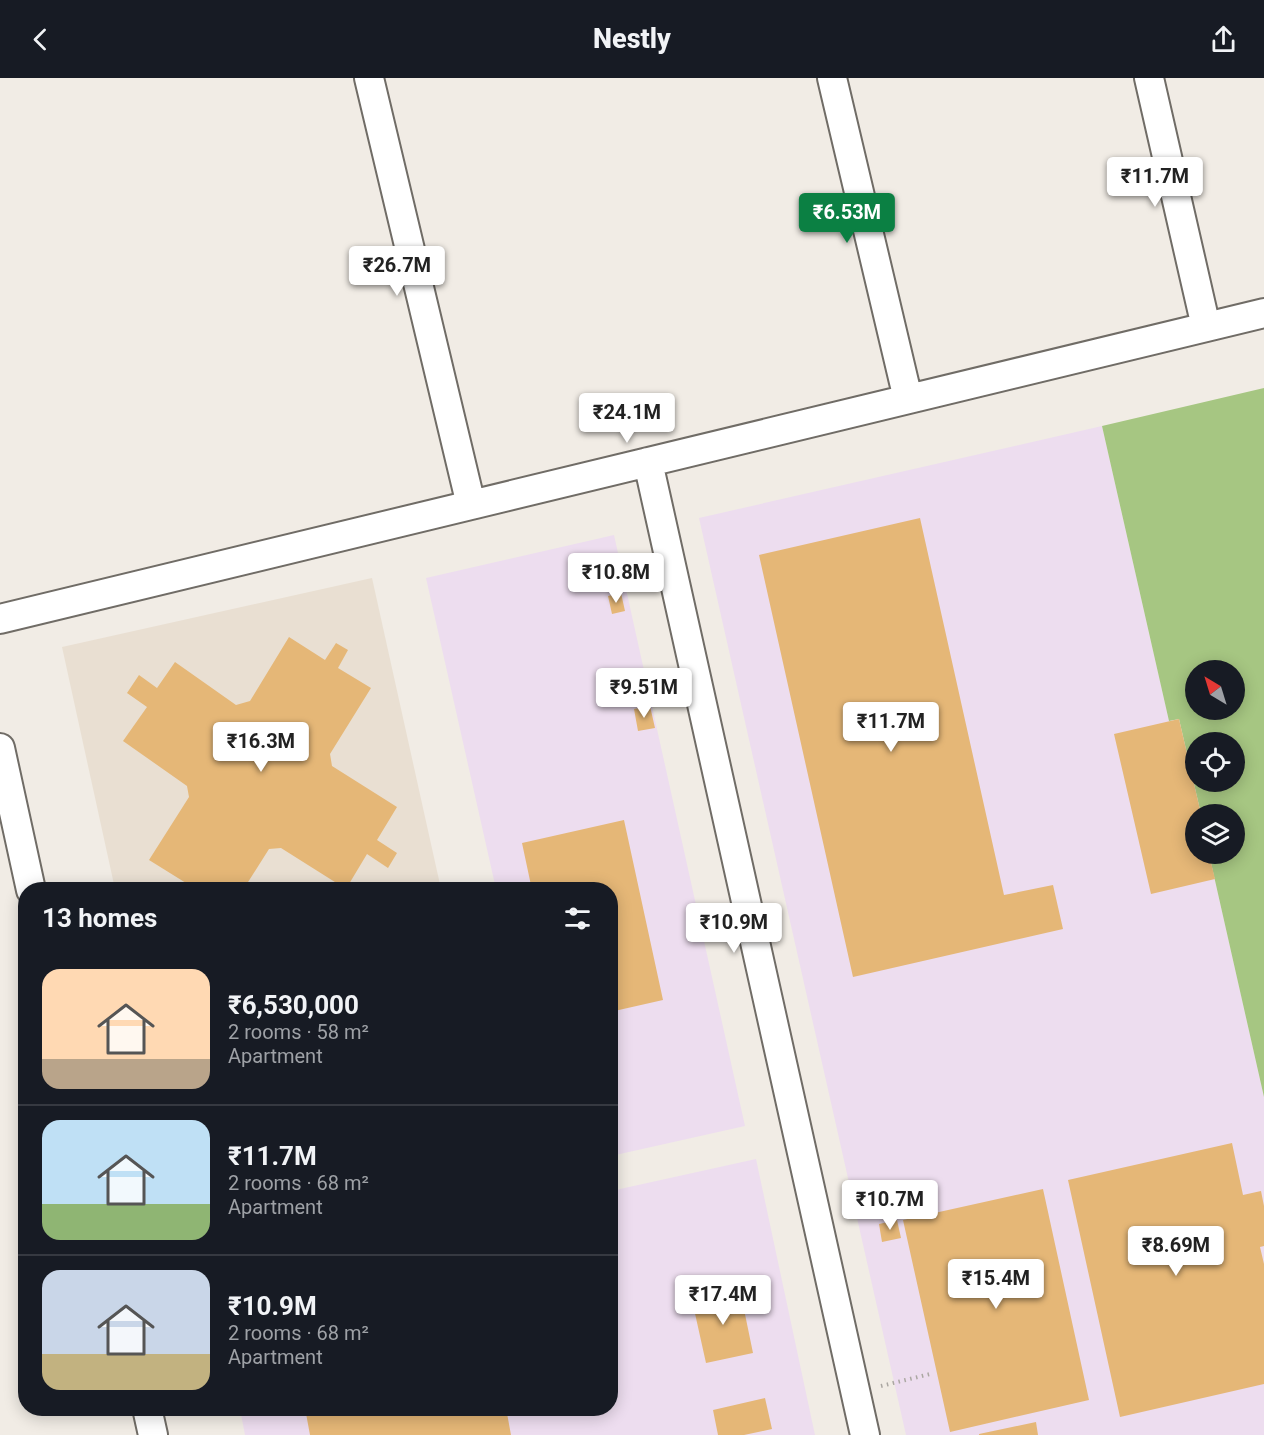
<!DOCTYPE html>
<html lang="en">
<head>
<meta charset="utf-8">
<style>
  body { margin:0; font-family:Roboto,sans-serif; background:#20242c; color:#f1f3f6; height:100vh; display:flex; flex-direction:column; font-size:22px; white-space:nowrap }
  * { box-sizing:border-box; margin:0 }
  p { font-size:20px; color:#9ea1a6 }
  .icon { flex:none; width:33px; height:33px; fill:none; stroke:currentColor; stroke-width:2; stroke-linecap:round; stroke-linejoin:round }
  .map { position:relative; flex:1; overflow:hidden }
  .panel { position:absolute; left:18px; top:804px; width:600px; height:534px; display:flex; flex-direction:column; background:#171b24; border-radius:24px; box-shadow:0 3px 15px #0003 }
  .panel>* { flex:none }
  .needle { width:39px; rotate:322deg }
  .controls { position:absolute; left:1185px; top:582px; display:grid; gap:12px }
  .controls a { display:grid; place-items:center; width:60px; height:60px; border-radius:50%; background:#171b24; box-shadow:0 3px 15px #0003; font-size:30px }
  .price { position:absolute; translate:-50% -51px; padding:0 14px; border-radius:6px; background:#fff; color:#222; font-size:20px; line-height:39px; filter:drop-shadow(0 2px 3px #0008) }
  .price::after { content:''; position:absolute; left:50%; top:36px; width:18px; height:14px; margin-left:-9px; background:inherit; clip-path:polygon(0 0,100% 0,50% 100%) }
  .price.selected { background:#0b8043; color:#fff }
  ul { padding:0; list-style:none }
  li { display:flex; align-items:center; gap:18px; height:150px; padding:0 24px }
  li+li { border-top:2px solid #363941 }
  li span { display:grid; place-items:center; flex:none; width:168px; height:120px; border-radius:18px; color:#555 }
  li>.icon { margin-inline-start:auto }
  span .icon { width:72px; height:72px; fill:#fffc; stroke-width:1 }
  li b { font-size:26px }
  h2 { display:flex; justify-content:space-between; align-items:center; height:72px; padding:0 24px; font-size:26px }
  header { display:flex; justify-content:space-between; align-items:center; height:78px; padding:0 24px; background:#171b24; font-size:27px; font-weight:800 }
  .map>svg:first-child { display:block }
  .built { fill:#e9dfd2 }
  .industrial { fill:#edddef }
  .forest { fill:#a6c682; fill-rule:evenodd }
  .building { fill:#e5b777 }
  .lines { fill:none; stroke-linecap:round; stroke-linejoin:round }
  .minor-casing { stroke:#706c66; stroke-width:32 }
  .path { stroke:#aba7a2; stroke-width:4; stroke-dasharray:1.5 4.5; stroke-linecap:butt }
  .minor { stroke:#fff; stroke-width:28 }
</style>
</head>
<body>
<header><svg class="icon" aria-label="back" viewBox="0 0 24 24"><path d="M15 5l-7 7 7 7"/></svg>Nestly<svg class="icon" aria-label="share" viewBox="0 0 24 24"><path d="M12 15V3M7 8l5-5 5 5M5 13v7h14v-7"/></svg></header>
<div class="map">
<svg width="1264" height="1357" viewBox="0 0 1264 1357">
  <rect width="100%" height="100%" fill="#f1ece5"/>
  <path class="built" d="M372,500L441,811H115L62,569Z"/>
  <path class="industrial" d="M1102,348L1169,643L1179,641L1201,736H1196V776H1209L1264,1019V1357H906L699,440Z
    M614,457L745,1048L611,1078L610,812L496,811L426,500Z
    M756,1081L815,1357H245L240,1331L610,1330L611,1113Z"/>
  <path class="forest" d="M1264,310V1019L1209,776H1234V736H1201L1179,641L1169,643L1102,348ZM1196,592H1234V632H1196ZM1196,664H1234V704H1196Z"/>
  <path class="building" d="M920,440L1004,817L1053,807L1063,851L853,899L759,477Z
    M621,515L625,533L612,536L608,518Z
    M289,559L325,582L336,565L348,572L338,590L371,610L330,676L332,688L397,729L377,762L397,775L388,790L367,776L346,811L281,770L269,771L243,812H182L186,805L149,782L189,719L187,708L123,663L147,629L127,615L139,597L157,610L175,584L236,627L250,623Z
    M650,628L655,650L638,653L634,631Z
    M1179,641L1201,736H1196V776H1209L1215,801L1151,816L1114,656Z
    M624,742L663,922L610,934V812H532L522,765Z
    M1232,1065L1243,1117L1261,1113L1264,1128V1168L1260,1169L1264,1186V1306L1120,1339L1068,1102Z
    M1043,1111L1089,1322L950,1354L903,1142Z
    M897,1142L901,1160L882,1164L879,1146Z
    M740,1212L753,1275L706,1285L692,1222Z
    M765,1320L772,1351L744,1357H718L713,1332Z
    M305,1330H506L511,1357H310Z
    M1036,1344L1038,1357H979V1356Z"/>
  <g class="lines">
    <g class="minor-casing">
      <path id="minor" d="M369,0L471,427
        M832,0L908,321
        M1149,0L1206,249
        M648,384L865,1357
        M0,541L1264,235
        M0,670L31,812
        M147,1330L153,1357"/>
    </g>
    <path class="path" d="M881,1308L930,1296"/>
    <use href="#minor" class="minor"/>
  </g>
</svg>
<div class="controls">
<a><svg class="needle" viewBox="-14 -14 28 28"><path d="M0-13l5 13h-10z" fill="#e53935"/><path d="M0 13l5-13h-10z" fill="#9ea1a6"/></svg></a>
<a><svg class="icon" aria-label="locate" viewBox="0 0 24 24"><circle cx="12" cy="12" r="6"/><path d="M12 2v4M12 18v4M2 12h4M18 12h4"/></svg></a>
<a><svg class="icon" aria-label="layers" viewBox="0 0 24 24"><path d="M12 4l9 5-9 5-9-5zM3 14l9 5 9-5"/></svg></a>
</div>
<b class="price" style="left:1155px;top:130px">₹11.7M</b>
<b class="price selected" style="left:847px;top:166px">₹6.53M</b>
<b class="price" style="left:397px;top:219px">₹26.7M</b>
<b class="price" style="left:627px;top:366px">₹24.1M</b>
<b class="price" style="left:616px;top:526px">₹10.8M</b>
<b class="price" style="left:644px;top:641px">₹9.51M</b>
<b class="price" style="left:891px;top:675px">₹11.7M</b>
<b class="price" style="left:261px;top:695px">₹16.3M</b>
<b class="price" style="left:734px;top:876px">₹10.9M</b>
<b class="price" style="left:890px;top:1153px">₹10.7M</b>
<b class="price" style="left:1176px;top:1199px">₹8.69M</b>
<b class="price" style="left:996px;top:1232px">₹15.4M</b>
<b class="price" style="left:723px;top:1248px">₹17.4M</b>
<section class="panel">
<h2>13 homes<svg class="icon" aria-label="filters" viewBox="0 0 24 24"><path d="M4 7h16M4 17h16"/><circle cx="9" cy="7" r="2"/><circle cx="15" cy="17" r="2"/></svg></h2>
<ul>
<li><span style="background:linear-gradient(#ffd9b3 75%,#b9a48a 0)"><svg class="icon" aria-label="home" viewBox="0 0 24 24"><path d="M3 11l9-7 9 7M6 9v11h12V9"/></svg></span><div><b>₹6,530,000</b><p>2 rooms · 58 m²</p><p>Apartment</p></div></li>
<li><span style="background:linear-gradient(#bfe0f5 70%,#8fb573 0)"><svg class="icon" aria-label="home" viewBox="0 0 24 24"><path d="M3 11l9-7 9 7M6 9v11h12V9"/></svg></span><div><b>₹11.7M</b><p>2 rooms · 68 m²</p><p>Apartment</p></div></li>
<li><span style="background:linear-gradient(#c9d6e8 70%,#c2b280 0)"><svg class="icon" aria-label="home" viewBox="0 0 24 24"><path d="M3 11l9-7 9 7M6 9v11h12V9"/></svg></span><div><b>₹10.9M</b><p>2 rooms · 68 m²</p><p>Apartment</p></div></li>
</ul>
</section>
</div>
</body>
</html>
